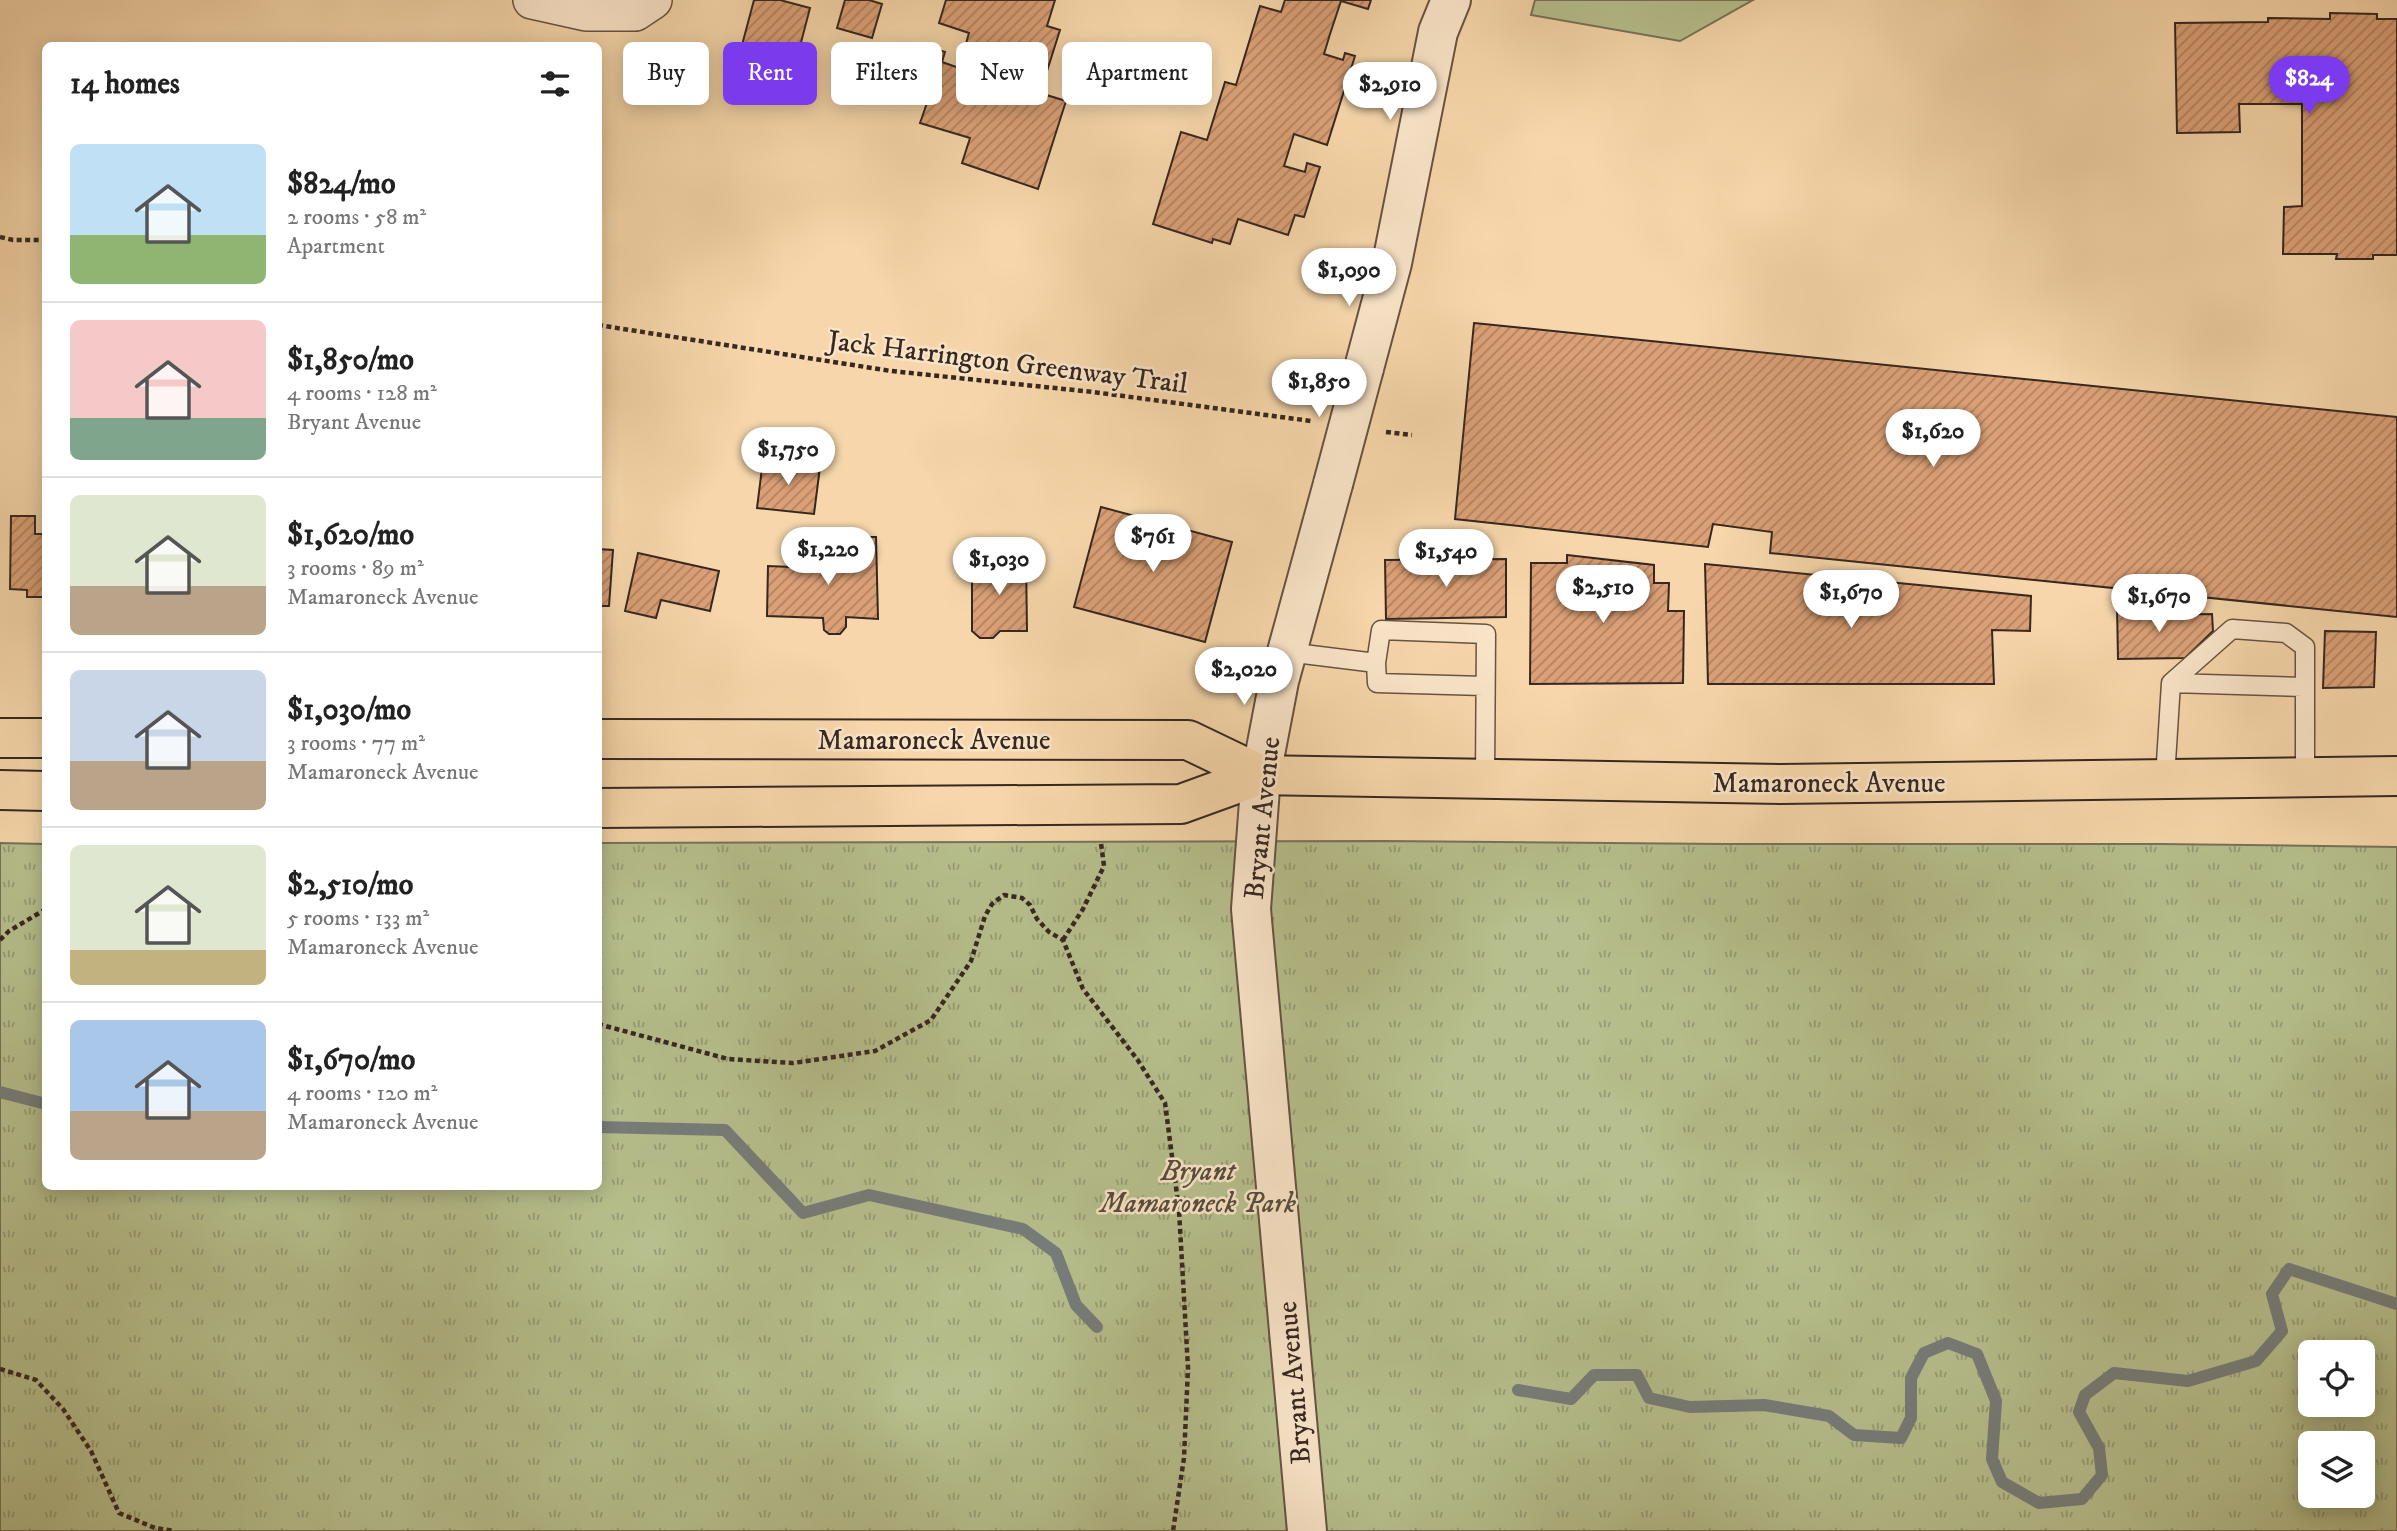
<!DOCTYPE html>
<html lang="en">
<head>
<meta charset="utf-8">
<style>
  body { margin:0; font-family:"IM FELL DW Pica",serif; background:#f2f2f2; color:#222; height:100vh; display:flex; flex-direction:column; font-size:26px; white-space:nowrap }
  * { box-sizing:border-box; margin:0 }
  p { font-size:23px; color:#767676 }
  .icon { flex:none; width:38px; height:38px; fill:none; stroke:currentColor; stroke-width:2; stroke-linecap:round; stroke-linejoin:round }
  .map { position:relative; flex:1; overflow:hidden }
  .sheet { position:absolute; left:42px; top:42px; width:560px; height:1148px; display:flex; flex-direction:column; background:#fff; border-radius:10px; box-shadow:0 4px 18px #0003 }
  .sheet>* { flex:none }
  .hud { position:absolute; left:623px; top:42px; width:665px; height:63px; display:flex; gap:14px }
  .fabs { position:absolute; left:2298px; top:1340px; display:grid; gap:14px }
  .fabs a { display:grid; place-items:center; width:77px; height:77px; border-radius:10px; background:#fff; box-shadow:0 4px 18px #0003; font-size:35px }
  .price { position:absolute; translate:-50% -60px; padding:0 16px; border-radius:24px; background:#fff; color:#222; font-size:23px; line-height:46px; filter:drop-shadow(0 2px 4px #0008) }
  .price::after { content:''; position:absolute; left:50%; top:42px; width:21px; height:16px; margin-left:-10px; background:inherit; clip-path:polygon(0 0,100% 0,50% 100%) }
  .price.selected { background:#7c3aed; color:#fff }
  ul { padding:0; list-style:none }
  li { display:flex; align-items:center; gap:21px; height:175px; padding:0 28px }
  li+li { border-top:2px solid #e0e0e0 }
  li span { display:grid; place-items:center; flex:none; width:196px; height:140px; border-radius:10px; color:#555 }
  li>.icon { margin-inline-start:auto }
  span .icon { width:84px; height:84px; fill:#fffc; stroke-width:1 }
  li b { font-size:30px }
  h2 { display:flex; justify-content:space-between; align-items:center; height:84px; padding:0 28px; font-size:30px }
  .tag { padding:0 24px; border-radius:10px; background:#fff; box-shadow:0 4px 18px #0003; font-size:24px; line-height:63px }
  .tag.selected { background:#7c3aed; color:#fff }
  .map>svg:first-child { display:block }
  .grass { fill:#b6bf8d; stroke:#767357; stroke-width:2 }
  .park { fill:url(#park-tufts); stroke:#767357; stroke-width:2; fill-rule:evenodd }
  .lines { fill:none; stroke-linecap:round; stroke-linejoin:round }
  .stream { stroke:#777d7a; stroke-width:12 }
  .building { fill:url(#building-hatch); stroke:#362721; stroke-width:2 }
  .service-casing { stroke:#665343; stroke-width:21 }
  .minor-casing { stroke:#665343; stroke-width:40 }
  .tertiary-casing { stroke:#665343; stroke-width:42 }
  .primary-casing { stroke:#362721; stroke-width:42 }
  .path { stroke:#362721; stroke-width:4.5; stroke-dasharray:5 3.5; stroke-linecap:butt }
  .service { stroke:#f9e4c8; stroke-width:18 }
  .minor { stroke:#f9e4c8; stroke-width:37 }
  .tertiary { stroke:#f9e4c8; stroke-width:38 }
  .primary { stroke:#f6d6aa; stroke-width:38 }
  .tertiary-bridge-casing { stroke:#665343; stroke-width:42; stroke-linecap:butt }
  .tertiary-bridge { stroke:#f9e4c8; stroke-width:38 }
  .labels { text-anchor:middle; stroke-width:5; stroke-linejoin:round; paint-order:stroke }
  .street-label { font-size:28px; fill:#362721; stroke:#f9e4c8 }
  .park-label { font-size:28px; font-style:italic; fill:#564d3c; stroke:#f9e4c8 }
</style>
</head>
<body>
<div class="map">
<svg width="2397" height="1531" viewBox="0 0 2397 1531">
  <defs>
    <pattern id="park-tufts" width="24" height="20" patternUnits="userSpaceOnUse" patternTransform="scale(1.75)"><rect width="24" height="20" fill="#b6bf8d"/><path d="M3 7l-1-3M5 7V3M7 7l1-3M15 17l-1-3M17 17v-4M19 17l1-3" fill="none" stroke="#959b73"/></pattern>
    <pattern id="building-hatch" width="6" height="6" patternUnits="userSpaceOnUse" patternTransform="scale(1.75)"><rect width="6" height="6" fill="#dba076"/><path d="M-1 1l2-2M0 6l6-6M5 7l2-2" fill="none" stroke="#b28260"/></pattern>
  </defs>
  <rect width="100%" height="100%" fill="#f6d6aa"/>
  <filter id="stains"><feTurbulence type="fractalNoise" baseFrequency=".00286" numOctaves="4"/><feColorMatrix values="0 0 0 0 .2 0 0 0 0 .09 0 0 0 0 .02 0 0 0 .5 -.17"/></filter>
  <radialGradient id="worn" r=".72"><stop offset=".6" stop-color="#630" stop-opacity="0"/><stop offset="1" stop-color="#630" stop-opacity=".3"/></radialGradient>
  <path class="grass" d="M1535,0H1753L1680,41L1531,15Z"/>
  <path class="park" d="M1384,841L1723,844H2162L2397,847V1531H0V843L45,844L46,1186H598L599,843ZM2310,1353H2362V1405H2310ZM2310,1444H2362V1496H2310Z"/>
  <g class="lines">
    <path class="stream" d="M0,1092L46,1104
      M598,1127L725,1130L803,1213L869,1195L1023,1229L1056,1253L1076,1305L1097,1327
      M1518,1390L1571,1399L1594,1375H1637L1649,1398L1690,1407L1764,1405L1829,1416L1854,1435L1901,1438L1911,1418V1378L1924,1353L1948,1343L1977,1354L1996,1401L1992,1459L2002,1482L2039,1503L2082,1499L2102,1475L2099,1448L2079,1412L2085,1395L2114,1373L2188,1381L2256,1361L2282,1331L2272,1294L2289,1269L2397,1304"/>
  </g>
  <path class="building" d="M754,0H780L810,8L798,54L774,48L772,54L742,45Z
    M845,0H869L882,4L872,38L837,28Z
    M946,0H1055L1047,26L1060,30L1040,93L1066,101L1038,189L962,163L970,138L920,123L928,100L917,97L932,48L945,52L942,62L959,68L969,33L939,23Z
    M1285,0H1371L1368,9L1341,1L1330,34L1324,54L1343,60L1345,53L1355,56L1327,145L1294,134L1284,166L1305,172L1307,163L1320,167L1304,217L1295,215L1288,235L1238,219L1230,244L1213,239L1212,243L1153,224L1181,132L1207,140L1225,82L1236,85L1260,6L1281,12Z
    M2330,13L2377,14V19H2397V255H2373V259H2336L2337,254H2283L2284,207L2302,206V104H2239L2240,132L2177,133L2175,23L2268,22V18L2330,19Z
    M1474,323L2397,417V617L1770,553L1772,532L1713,524L1708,547L1455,519Z
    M763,460L820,467L814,514L757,508Z
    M1101,507L1232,542L1205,642L1074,607Z
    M11,516H35V534H46V597H27V590L10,589Z
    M845,537H876L878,619L846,617V627L840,634H829L824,630L823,618L767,616L768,566L792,567L793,562L844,560Z
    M598,549L613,550L609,606H598Z
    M638,553L719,571L710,611L661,600L656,618L625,611Z
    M1567,555L1654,565V583H1669L1668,611H1684L1683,683L1530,684L1531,563H1567Z
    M1026,559L1027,631H1000L993,638H980L972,631V560Z
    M1506,559V617L1386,619L1385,560Z
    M1705,564L2031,596L2030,631L1992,630L1994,684H1708Z
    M2117,606H2148V615L2212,614L2213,631L2185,658L2118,659Z
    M2325,631L2376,632L2374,687L2323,688Z"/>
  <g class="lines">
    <g class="service-casing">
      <path id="service" d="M1287,652L1376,663
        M2171,683L2304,687
        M1484,686L1377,683L1376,663L1381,630L1486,634L1485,779
        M2165,778L2171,683L2232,629L2286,633L2305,647V777"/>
    </g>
    <g class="minor-casing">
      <path id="minor" d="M532,0L586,12H635L653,0"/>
    </g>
    <g class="tertiary-casing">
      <path id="tertiary" d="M1364,368L1392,263L1438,32L1451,0
        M1307,1531L1251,909L1261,775L1279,681L1333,484"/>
    </g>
    <g class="primary-casing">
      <path id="primary" d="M0,738H46
        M598,739L1188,740L1261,775
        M0,790L46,791
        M598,808L1181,804L1261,775L1781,784L2397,776"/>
    </g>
    <path class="path" d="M0,237L13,240H46
      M598,325L891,371L1093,392L1311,421
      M1386,432L1412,435
      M0,940L9,931L46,909
      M1063,940L1083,909L1104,866L1101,843
      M598,1024L728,1059L793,1063L875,1051L931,1020L971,961L985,916L992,904L1004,895L1022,898L1030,905L1037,919L1049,932L1063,940L1083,989L1137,1059L1165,1103L1179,1210L1188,1368L1184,1458L1173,1531
      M0,1369L36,1380L63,1409L91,1451L119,1513L155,1528L175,1531"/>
    <use href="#service" class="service"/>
    <use href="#minor" class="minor"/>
    <use href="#tertiary" class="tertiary"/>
    <use href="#primary" class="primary"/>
    <g class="tertiary-bridge-casing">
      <path id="tertiary-bridge" d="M1333,484L1364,368"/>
    </g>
    <use href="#tertiary-bridge" class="tertiary-bridge"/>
  </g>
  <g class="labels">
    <g class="street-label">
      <text transform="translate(1008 361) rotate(7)" y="10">Jack Harrington Greenway Trail</text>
      <text x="934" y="749">Mamaroneck Avenue</text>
      <text x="1829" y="792">Mamaroneck Avenue</text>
      <text transform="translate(1261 818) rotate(-84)" y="10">Bryant Avenue</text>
      <text transform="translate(1293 1383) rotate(-95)" y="10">Bryant Avenue</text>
    </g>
    <g class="park-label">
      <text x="1198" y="1180">Bryant<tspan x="1198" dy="32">Mamaroneck Park</tspan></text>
    </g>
  </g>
  <rect width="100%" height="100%" filter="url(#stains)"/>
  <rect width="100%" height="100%" fill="url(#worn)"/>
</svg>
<div class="fabs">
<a><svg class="icon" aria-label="locate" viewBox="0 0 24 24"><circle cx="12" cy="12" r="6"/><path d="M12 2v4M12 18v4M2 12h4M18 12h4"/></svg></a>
<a><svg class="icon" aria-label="layers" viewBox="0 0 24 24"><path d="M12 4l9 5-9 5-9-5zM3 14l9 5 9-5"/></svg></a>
</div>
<b class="price selected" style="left:2309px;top:116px">$824</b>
<b class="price" style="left:1390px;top:122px">$2,910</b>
<b class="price" style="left:1349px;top:308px">$1,090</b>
<b class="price" style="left:1319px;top:419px">$1,850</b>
<b class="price" style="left:1933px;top:469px">$1,620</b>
<b class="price" style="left:788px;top:487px">$1,750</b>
<b class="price" style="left:1153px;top:574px">$761</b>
<b class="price" style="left:828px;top:587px">$1,220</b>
<b class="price" style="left:1446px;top:589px">$1,540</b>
<b class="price" style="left:999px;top:597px">$1,030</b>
<b class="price" style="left:1603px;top:625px">$2,510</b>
<b class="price" style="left:1851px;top:630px">$1,670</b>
<b class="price" style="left:2159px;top:634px">$1,670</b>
<b class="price" style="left:1244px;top:707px">$2,020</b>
<div class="hud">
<a class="tag">Buy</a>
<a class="tag selected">Rent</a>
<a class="tag">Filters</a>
<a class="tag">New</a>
<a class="tag">Apartment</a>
</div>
<section class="sheet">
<h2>14 homes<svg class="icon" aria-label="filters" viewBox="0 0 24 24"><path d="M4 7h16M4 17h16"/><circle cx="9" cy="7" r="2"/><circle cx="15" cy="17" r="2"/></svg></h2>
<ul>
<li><span style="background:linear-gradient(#bfe0f5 65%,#8fb573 0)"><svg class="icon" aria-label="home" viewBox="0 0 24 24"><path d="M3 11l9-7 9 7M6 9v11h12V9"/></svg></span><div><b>$824/mo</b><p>2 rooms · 58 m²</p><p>Apartment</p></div></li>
<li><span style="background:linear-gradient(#f6c9c9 70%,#7fa58c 0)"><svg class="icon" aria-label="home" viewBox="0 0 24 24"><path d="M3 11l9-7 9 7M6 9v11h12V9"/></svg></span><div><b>$1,850/mo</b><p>4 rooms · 128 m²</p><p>Bryant Avenue</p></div></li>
<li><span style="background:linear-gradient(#dfe7d0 65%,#b9a48a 0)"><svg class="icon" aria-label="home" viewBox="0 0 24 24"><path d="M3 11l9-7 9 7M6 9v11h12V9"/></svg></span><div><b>$1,620/mo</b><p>3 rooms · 89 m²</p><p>Mamaroneck Avenue</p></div></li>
<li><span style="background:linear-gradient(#c9d6e8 65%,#b9a48a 0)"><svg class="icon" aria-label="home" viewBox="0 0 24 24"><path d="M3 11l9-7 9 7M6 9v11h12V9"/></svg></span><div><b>$1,030/mo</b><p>3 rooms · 77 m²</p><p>Mamaroneck Avenue</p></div></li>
<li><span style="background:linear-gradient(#dfe7d0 75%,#c2b280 0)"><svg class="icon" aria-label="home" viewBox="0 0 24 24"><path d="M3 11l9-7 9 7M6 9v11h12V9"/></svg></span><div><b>$2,510/mo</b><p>5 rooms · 133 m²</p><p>Mamaroneck Avenue</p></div></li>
<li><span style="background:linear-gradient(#a9c7e8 65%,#b9a48a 0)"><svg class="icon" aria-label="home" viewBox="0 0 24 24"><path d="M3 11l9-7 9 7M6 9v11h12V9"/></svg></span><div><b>$1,670/mo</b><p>4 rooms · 120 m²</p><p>Mamaroneck Avenue</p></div></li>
</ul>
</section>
</div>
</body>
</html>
